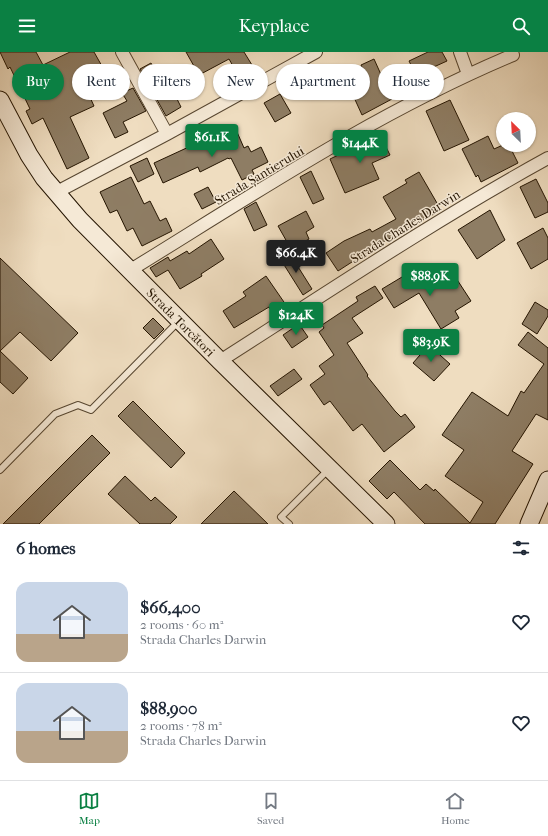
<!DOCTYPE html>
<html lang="en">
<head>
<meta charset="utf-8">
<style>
  body { margin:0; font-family:"IM FELL French Canon",serif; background:#f2f2f3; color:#1f2937; height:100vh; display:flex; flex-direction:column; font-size:15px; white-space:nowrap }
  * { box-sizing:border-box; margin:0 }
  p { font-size:13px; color:#747a83 }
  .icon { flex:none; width:22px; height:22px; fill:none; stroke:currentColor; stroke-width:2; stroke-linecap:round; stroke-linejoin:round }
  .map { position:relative; height:472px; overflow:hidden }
  .sheet { display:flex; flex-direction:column; background:#fff; flex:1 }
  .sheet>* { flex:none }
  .hud { position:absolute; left:12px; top:12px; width:524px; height:36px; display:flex; gap:8px }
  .needle { width:26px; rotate:336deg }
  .buttons { position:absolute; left:496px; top:60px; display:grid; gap:8px }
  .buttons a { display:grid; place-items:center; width:40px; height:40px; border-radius:50%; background:#fff; box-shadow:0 1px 3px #0004; font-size:20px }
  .price { position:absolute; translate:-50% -34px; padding:0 9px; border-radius:4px; background:#0b8043; color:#fff; font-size:13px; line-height:26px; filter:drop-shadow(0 1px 2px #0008) }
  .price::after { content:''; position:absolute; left:50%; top:24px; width:12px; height:9px; margin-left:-6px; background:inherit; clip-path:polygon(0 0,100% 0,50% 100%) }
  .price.on { background:#222; color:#fff }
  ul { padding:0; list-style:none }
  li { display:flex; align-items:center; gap:12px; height:100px; padding:0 16px }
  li+li { border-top:1px solid #e0e1e3 }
  li span { display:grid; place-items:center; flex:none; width:112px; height:80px; border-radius:12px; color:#555 }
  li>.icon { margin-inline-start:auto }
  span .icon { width:48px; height:48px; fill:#fffc; stroke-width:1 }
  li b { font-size:17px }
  h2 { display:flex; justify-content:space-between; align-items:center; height:48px; padding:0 16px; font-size:17px }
  .chip { padding:0 14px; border-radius:18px; background:#fff; box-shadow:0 1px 3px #0004; font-size:14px; line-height:36px }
  .chip.on { background:#0b8043; color:#fff }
  header { display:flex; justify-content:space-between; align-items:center; height:52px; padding:0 16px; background:#0b8043; color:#fff; font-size:18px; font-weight:600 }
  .menu { display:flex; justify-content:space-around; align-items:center; height:56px; border-top:1px solid #e0e1e3; background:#fff; font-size:11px; color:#747a83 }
  .menu a { display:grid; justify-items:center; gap:2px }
  .menu .on { color:#0b8043 }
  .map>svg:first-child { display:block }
  .building { fill:#8e7d64; stroke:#241400 }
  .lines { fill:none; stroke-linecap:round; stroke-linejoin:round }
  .lane-casing { stroke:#574630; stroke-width:8 }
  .street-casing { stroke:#574630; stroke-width:14 }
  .secondary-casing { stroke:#241400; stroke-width:19 }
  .lane { stroke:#f5e9d6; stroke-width:6 }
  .street { stroke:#f5e9d6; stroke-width:12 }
  .secondary { stroke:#f5e9d6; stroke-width:17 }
  .labels { text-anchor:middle; stroke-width:3; stroke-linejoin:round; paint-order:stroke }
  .street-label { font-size:13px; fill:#241400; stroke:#f5e9d6 }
</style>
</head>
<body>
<header><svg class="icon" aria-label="menu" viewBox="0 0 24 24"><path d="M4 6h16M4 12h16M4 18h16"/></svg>Keyplace<svg class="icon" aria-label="search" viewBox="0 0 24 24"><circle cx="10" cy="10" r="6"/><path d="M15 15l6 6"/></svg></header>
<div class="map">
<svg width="548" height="472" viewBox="0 0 548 472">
  <rect width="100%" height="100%" fill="#efddc0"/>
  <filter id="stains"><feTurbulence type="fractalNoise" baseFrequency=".005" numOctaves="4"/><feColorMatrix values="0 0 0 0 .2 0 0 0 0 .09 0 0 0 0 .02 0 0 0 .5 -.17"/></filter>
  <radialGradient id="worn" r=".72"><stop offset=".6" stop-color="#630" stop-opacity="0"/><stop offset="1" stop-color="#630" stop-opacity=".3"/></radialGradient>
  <path class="building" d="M0,0H36L43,13L70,0H94L103,16L82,28L94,54L70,65L89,106L67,117L43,66L32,72L26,59L30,57L10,15L8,17Z
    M186,0H244L252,13L237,21L229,7L199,23Z
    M428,0H442L447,9L416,23L409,9Z
    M374,7L392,47L362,63L347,30L365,22L361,13Z
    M151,11L164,34L188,21L197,37L177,47L181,55L166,64L140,17Z
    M133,36L146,59L123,70L128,80L115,86L103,61L127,49L122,41Z
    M280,42L291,61L275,70L264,51Z
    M450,48L469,88L444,99L426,59Z
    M237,80L244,96L248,94L251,100L261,95L268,110L252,118L254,122L242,128L231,106L229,107L228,106L200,120L198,115L163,131L154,111L206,87L208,93Z
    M380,83L390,103L372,111L379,127L345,141L330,107Z
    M488,84L494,97L503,93H509L518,111L481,130L478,123L476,125L462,97Z
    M147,106L154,122L138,130L130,114Z
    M311,119L324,147L313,152L300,125Z
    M419,120L441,158L383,190L338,219L326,201L344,189L370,177L372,180L396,167L383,145L407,131L405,128Z
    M131,125L144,152L150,149L160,169L166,166L172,179L142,194L133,176L127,179L117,158L110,161L100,140Z
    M536,127L548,151V160L535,166L520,135Z
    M208,135L216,150L202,157L194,142Z
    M256,150L267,173L254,179L244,157Z
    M490,158L505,188L477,207L458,178Z
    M306,159L314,175L306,180L309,187L291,197L278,174Z
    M543,176L548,186V207L531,217L517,191Z
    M211,187L224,207L201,222L202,224L180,237L168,218L156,225L150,216L168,205L170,209L187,199L189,202Z
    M290,202L312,237L303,243L281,208Z
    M0,206L78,281L51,309L20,280L0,299L28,326L13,342L0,330Z
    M407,222L411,229L422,222L432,238L454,223L471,249L455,259L459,266L441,277L419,241L394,256L382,237Z
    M266,224L286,253L273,262L269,255L234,276L223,259L246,244L243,240Z
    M375,234L383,246L352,266L363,281L347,291L368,323L367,324L395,359L401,365L405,362L415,375L384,400L362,372L353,379L330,349L324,353L310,333L325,322L319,314L334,303L319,280L324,276L322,273L358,249L356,245Z
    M535,250L548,258V264L537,282L522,272Z
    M153,266L164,277L154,287L143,276Z
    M299,272L308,285L292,296L283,283Z
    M528,280L548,296V368L536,362L512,399L533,412L495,472H425L394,440L387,447L369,429L390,408L420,438L426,432L434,439L435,437L470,471L483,450L445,424L464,398L442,383L472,340L508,364L521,339L524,341L544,312L518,293Z
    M427,295H431L450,312L434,329L413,311Z
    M294,317L302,327L278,344L270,334Z
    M133,349L185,401L171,416L118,364Z
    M92,383L110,401L39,472H3Z
    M125,424L151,449L155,445L177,465L170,472H140L108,442Z
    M234,439L268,472H201Z"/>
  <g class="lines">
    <g class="lane-casing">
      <path id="lane" d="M0,418L55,362L78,353L91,358L179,269
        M289,472L281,465L329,417"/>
    </g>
    <g class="street-casing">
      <path id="street" d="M122,0L167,82
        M460,0L468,22
        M55,141L167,82L316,0
        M129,219C254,142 377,60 513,3
        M220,309C328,240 435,168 548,106"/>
    </g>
    <g class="secondary-casing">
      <path id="secondary" d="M0,48L29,103L44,126L80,168L220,309L386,472
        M529,472L548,428"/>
    </g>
    <use href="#lane" class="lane"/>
    <use href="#street" class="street"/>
    <use href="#secondary" class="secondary"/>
  </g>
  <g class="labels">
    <g class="street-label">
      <text transform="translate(259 123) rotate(-31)" y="5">Strada Șantierului</text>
      <text transform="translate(405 174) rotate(-32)" y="5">Strada Charles Darwin</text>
      <text transform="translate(181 270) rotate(45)" y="5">Strada Torcători</text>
    </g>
  </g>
  <rect width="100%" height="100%" filter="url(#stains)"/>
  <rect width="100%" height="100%" fill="url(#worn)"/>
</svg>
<div class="buttons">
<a><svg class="needle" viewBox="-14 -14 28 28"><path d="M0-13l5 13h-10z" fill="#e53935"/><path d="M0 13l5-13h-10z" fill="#747a83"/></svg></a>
</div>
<b class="price" style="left:212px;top:106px">$61.1K</b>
<b class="price" style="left:360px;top:112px">$144K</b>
<b class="price on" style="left:296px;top:222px">$66.4K</b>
<b class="price" style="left:430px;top:245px">$88.9K</b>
<b class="price" style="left:296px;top:284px">$124K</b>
<b class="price" style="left:431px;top:311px">$83.9K</b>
<div class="hud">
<a class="chip on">Buy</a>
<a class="chip">Rent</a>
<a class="chip">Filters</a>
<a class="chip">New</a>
<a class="chip">Apartment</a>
<a class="chip">House</a>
</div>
</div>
<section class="sheet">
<h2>6 homes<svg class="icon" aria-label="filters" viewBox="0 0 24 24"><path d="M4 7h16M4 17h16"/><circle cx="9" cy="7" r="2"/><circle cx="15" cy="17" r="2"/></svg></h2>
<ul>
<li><span style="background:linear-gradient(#c9d6e8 65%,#b9a48a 0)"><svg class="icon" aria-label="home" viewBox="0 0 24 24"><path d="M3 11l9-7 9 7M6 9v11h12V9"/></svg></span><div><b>$66,400</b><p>2 rooms · 60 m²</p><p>Strada Charles Darwin</p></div><svg class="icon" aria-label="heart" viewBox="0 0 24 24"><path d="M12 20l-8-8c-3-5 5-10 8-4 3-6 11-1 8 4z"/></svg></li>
<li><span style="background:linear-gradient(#c9d6e8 60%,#b9a48a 0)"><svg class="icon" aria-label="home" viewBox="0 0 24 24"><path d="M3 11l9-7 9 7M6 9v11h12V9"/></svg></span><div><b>$88,900</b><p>2 rooms · 78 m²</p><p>Strada Charles Darwin</p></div><svg class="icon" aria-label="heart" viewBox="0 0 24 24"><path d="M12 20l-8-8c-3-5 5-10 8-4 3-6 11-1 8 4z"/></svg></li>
</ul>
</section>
<nav class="menu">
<a class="on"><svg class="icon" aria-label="map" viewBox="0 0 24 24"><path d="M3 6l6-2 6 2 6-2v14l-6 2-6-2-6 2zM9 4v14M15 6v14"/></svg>Map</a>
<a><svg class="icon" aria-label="saved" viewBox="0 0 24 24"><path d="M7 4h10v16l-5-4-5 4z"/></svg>Saved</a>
<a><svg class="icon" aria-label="home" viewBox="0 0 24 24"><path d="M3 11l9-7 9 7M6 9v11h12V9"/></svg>Home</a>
</nav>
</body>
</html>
